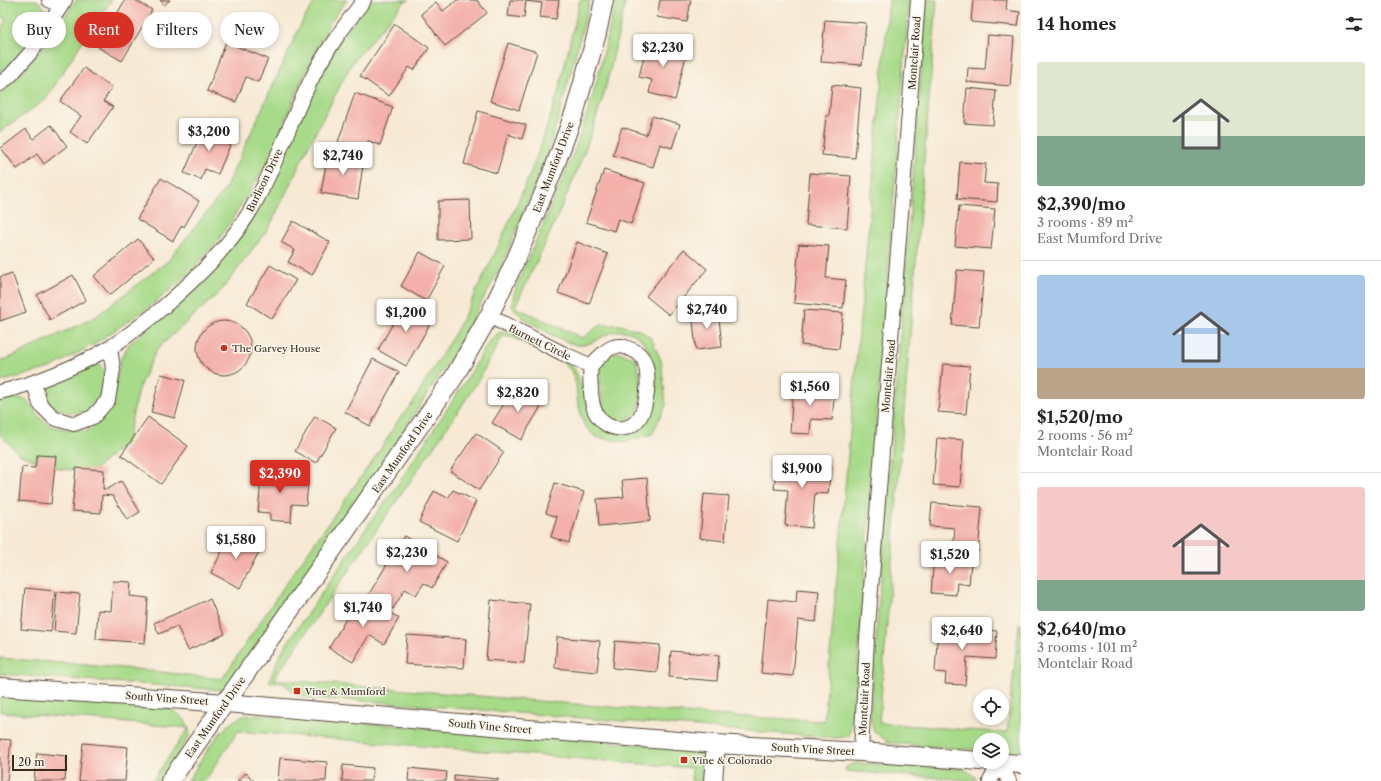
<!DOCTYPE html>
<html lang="en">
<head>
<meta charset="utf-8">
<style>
  body { margin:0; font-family:"Libre Caslon Text",serif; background:#f2f2f2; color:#222; height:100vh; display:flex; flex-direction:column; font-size:15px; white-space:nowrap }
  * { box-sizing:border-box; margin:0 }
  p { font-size:13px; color:#767676 }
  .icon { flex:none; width:22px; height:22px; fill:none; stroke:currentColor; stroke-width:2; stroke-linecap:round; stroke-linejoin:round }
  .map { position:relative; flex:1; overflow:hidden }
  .sheet { display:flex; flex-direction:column; background:#fff; width:360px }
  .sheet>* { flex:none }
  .top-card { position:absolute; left:12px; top:12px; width:380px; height:36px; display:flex; gap:8px }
  .fabs { position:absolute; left:973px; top:689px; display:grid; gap:8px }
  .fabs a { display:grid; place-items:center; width:36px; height:36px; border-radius:50%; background:#fff; box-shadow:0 2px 6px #0003; font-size:20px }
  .scale { position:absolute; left:12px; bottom:10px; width:55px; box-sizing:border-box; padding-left:4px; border:2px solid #3b2a1e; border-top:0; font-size:11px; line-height:14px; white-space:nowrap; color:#3b2a1e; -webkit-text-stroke:3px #fbf7ec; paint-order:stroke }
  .price { position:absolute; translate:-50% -34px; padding:0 9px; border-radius:4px; background:#fff; color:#222; font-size:13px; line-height:26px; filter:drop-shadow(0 1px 2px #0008) }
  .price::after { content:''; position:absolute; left:50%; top:24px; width:12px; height:9px; margin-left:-6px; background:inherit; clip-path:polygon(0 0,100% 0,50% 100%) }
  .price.current { background:#d93025; color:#fff }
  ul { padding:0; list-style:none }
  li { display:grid; align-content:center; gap:8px; height:212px; padding:0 16px }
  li+li { border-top:1px solid #e0e0e0 }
  li span { display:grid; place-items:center; height:124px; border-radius:4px; color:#555 }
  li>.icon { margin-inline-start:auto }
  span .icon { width:72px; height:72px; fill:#fffc; stroke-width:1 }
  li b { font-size:17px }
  h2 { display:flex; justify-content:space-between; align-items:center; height:48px; padding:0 16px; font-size:17px }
  .chip { padding:0 14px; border-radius:18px; background:#fff; box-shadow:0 2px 6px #0003; font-size:14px; line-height:36px }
  .chip.current { background:#d93025; color:#fff }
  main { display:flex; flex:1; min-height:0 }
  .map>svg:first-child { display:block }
  .green { fill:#a7da89; stroke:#718254 }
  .building { fill:#f3b1a9 }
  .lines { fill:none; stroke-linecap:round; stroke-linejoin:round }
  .minor-casing { stroke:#574739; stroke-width:16 }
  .tertiary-casing { stroke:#574739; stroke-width:20 }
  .minor { stroke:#fff; stroke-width:14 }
  .tertiary { stroke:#fff; stroke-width:18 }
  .poi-dot { fill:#c8321e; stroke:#fbf7ec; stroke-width:1.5 }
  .labels { text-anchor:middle; stroke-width:3; stroke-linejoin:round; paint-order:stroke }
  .street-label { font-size:10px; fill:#3b2a1e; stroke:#fbf7ec }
  .poi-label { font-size:10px; fill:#3b2a1e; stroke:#fbf7ec; text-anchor:start }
</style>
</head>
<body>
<main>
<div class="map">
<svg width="1021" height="781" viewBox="0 0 1021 781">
  <rect width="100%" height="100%" fill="#fbf7ec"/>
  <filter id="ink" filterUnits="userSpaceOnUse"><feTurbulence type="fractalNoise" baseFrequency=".025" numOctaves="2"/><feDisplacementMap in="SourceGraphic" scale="8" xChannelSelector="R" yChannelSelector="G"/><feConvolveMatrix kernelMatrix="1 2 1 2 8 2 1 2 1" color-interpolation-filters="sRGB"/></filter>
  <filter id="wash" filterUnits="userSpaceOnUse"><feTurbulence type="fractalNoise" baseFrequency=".012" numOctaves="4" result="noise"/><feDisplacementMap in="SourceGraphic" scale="16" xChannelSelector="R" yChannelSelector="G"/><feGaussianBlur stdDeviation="0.9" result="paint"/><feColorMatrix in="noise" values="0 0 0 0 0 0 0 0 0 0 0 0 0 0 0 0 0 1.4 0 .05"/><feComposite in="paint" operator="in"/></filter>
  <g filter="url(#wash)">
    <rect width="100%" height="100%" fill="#f7e9d4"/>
    <path class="green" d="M0,0H37C41,4 45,7 46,12C48,25 10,65 0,74V32L6,19L0,16Z
      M76,0H112L82,42L46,99L0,132V93L26,68L59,26Z
      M316,0H347L329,24L300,84L272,154L248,194L220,238L186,277L148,308L94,344L50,368L0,382V360L7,359L95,317L168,261L225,189L302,22Z
      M370,0H409L404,2L352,63L308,147L270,226L222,290L157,349L138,389L127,442L93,471L60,469L20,455L0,435V396L6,395L27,400L40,418L52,427L87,431L102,420L111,404L121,358L129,344L193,290L221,260L334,48Z
      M580,0H590L560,112L548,152L501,267L453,354L382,464L240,670L224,690L0,674V658L135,669L222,679L289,579L380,450L399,419L412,404L459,326L499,245L530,174L544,136L558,93Z
      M616,0H626C619,31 612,63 604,94C582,168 548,238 515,307L583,338L600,325H620L639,330L651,338L661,360L666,405L652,434L624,442L595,437L584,425L577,399L576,384L571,371L563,363L512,337L503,335L478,381L455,416L274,679L695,714L824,721L889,0H909L854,711L849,736L836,738L354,700L309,698L297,695L283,683L269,682C274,670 277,659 284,648L373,518L392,493L472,371L486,346L494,336L502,331L512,332L570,363C580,375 582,390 587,405C589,408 590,413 592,416C595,419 601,422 604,425C613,431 621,435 632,434C643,432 652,413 654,403C659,378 654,330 619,331C604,332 593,347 577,345C565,343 535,326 525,319C520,316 516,311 512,307L513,297L518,282C540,231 564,180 583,127C597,86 606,42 616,0Z
      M927,0H937L879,723L1007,733L1019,623L1021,624V752L1002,751V740H980V750L889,743L873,730L870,714Z
      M619,352L636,359C640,375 645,394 638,410C636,415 630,419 627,422L611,420L605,414L600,389L601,365L610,354Z
      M94,364L100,365L106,373C102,402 91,420 59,410C54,409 48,403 43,400L42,389L46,383Z
      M0,694L169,708C181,716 191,721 189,737L160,781H152L189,728L0,712Z
      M258,715L640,744L686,750L698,753L703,757V781H691L692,768L238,731L205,781H188C201,761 219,725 243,716C247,715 254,715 258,715Z
      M855,763L963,769L969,772L977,779L969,780L845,771L846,767Z"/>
    <g id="blocks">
      <path class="building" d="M125,0H135L152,10L122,61L98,47Z
        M160,0H170L164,5Z
        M457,0H477L487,13L445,46L421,14L436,2L443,11Z
        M510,0H559L556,19L540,17L542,3L526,1L524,18L508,16Z
        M660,0H691L687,22L657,17Z
        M973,0H1007L1006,10L1020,12L1018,26L971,22Z
        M825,20L866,23L862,65L821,62Z
        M395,24L429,48L414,70L409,67L389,96L360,76Z
        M988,35L1014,37L1010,86L967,82L968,68L985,69Z
        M648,39L688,48L675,100L649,93L652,80L639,77Z
        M226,42L268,59L258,82L246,77L236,102L207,91Z
        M508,43L537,52L519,110L490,101Z
        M84,68L112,88L103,101L113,107L87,144L70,132L81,116L60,101Z
        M832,85L861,88L855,158L822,155L826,116H829Z
        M967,88L996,91L993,125L964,123Z
        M355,93L393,107L380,145L368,141L365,151L338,142Z
        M478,111L526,125L522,139L508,134L497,173L464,164Z
        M652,116L680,124L672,148L660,144L653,167L613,155L622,127L646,135Z
        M205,124L234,136L218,174L205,169L201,180L184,173Z
        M51,125L67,146L44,164L37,154L17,169L1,148L26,129L33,139Z
        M328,152L364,158L358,199L321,193Z
        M960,162L986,164L984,183L998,184L997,202L957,199Z
        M604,170L645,183L631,224L618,219L614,231L586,222Z
        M810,173L851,176L847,228L806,225Z
        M161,178L199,201L184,227L182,225L173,241L137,219Z
        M470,200L471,239L438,240V201Z
        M959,206L995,209L991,249L955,246Z
        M293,221L330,242L312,275L288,262L295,250L281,242Z
        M138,239L154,258L110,295L94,276Z
        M577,242L608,254L589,304L558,293Z
        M799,244L829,246L826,278L846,280L843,308L794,303Z
        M684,249L707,269L669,315L646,296Z
        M420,252L445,266L426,301L401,286Z
        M270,265L296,280L272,319L247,303Z
        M957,270L984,272L979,327L952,325Z
        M12,273L26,312L0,321V277Z
        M73,275L86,300L50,320L37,295Z
        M406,300L434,317L406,366L378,350Z
        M718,309L722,347L696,350L692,312Z
        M804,310L843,313L839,349L801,345Z
        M197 348a27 27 0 1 1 54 0a27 27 0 1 1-54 0Z
        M373,359L399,372L370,426L345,412Z
        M943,364L970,366L966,414L938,412Z
        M161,374L185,380L175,418L151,412Z
        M515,386L543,403L521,440L492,423Z
        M793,386L835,389L832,420L811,419L810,434L790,433Z
        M315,416L336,428L316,463L295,451Z
        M148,417L188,446L161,484L121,455Z
        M476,433L504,452L479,490L450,471Z
        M937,438L964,440L960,487L933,485Z
        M37,455L56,456L51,504L19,501L22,467L35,468Z
        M777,460L831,465L828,494L815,493L812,528L785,525L788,490L774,489Z
        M76,468L104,470L103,489H108L121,481L140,512L127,520L113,496L102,495L101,513L72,511Z
        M262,469L294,471L293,483L308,484L306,505L292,504L291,522L270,520V513L258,512Z
        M647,478L650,521L599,526L597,499L624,497L622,480Z
        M555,483L584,492L569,543L551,537L557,517L546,513Z
        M453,490L476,501L457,541L419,522L434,491L448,498Z
        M704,494L729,496L725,541L700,538Z
        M932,503L982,507L978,552L953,550L955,528L930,526Z
        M231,533L261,548L240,588L211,573Z
        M404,536L447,562L432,588L424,583L416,595L405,589L393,609L369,594Z
        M934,558L971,561L969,585L957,583L956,595L931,593Z
        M113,581L131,582L130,596L148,598L145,643L96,639L98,610L111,611Z
        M25,588L55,591L51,632L21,629Z
        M797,589L819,591L816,622L798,620L793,676L761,673L768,599L796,602Z
        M57,592L80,594L76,633L54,631Z
        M360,595L399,618L384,644L369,635L353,662L329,648Z
        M210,599L225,634L188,650L177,626L159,634L154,623Z
        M491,600L530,604L524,663L486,660Z
        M938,627L997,631L995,659L967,657L965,685L945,684L946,673L935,672Z
        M407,635L466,639L464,668L405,664Z
        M557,637L600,641L597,672L555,668Z
        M615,641L660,645L657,672L613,668Z
        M671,651L719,655L717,681L669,677Z
        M0,739L11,740L7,781H0Z
        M83,743L128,747L125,781H79Z
        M37,753L67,756L65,781H34Z
        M280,758L327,762L326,781H278Z
        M343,765L373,768L371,781H342Z
        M409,768L447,772L446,781H408Z
        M246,773L254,781H237Z
        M454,775L498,779V781H454Z"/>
    </g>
  </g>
  <g filter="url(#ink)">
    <use href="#blocks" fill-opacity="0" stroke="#574739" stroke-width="1"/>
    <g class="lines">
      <g class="minor-casing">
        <path id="minor" d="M49,0L60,6
          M0,84L10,76L31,52L65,0
          M489,316L562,353L591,366
          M622,346C627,348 635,350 639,354C652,365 648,401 641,415C631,434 608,432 597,415C592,408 592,400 591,392C591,384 589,375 591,367C593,362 607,349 613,347C616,346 620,346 622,346Z
          M34,383L40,404L54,418L74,424L93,417L108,400L113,369L110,348
          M0,392C35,384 78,366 109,348C127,337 143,324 160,310C197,278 234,243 257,199C278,160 292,117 312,78C326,50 345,25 364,0
          M861,752L867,639L918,0
          M1000,763L1009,781
          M990,781L1000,763"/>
      </g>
      <g class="tertiary-casing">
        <path id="tertiary" d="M0,687L226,703L540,730L716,744L861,752L980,761
          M990,762L1021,764
          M170,781L454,377L489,316L516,259L553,171L575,111L597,33L604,0
          M713,781L716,744"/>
      </g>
      <use href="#minor" class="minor"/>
      <use href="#tertiary" class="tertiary"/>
    </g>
  </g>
  <g class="poi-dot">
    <circle cx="224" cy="348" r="4"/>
    <rect x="293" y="687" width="8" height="8" rx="2"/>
    <rect x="680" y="756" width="8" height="8" rx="2"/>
  </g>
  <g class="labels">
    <g class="street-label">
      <text transform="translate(914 53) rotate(-86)" y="4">Montclair Road</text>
      <text transform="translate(553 167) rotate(-69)" y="4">East Mumford Drive</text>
      <text transform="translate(264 180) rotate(-64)" y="4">Burlison Drive</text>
      <text transform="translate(540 342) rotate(26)" y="4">Burnett Circle</text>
      <text transform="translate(888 376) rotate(-85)" y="4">Montclair Road</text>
      <text transform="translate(402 452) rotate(-55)" y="4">East Mumford Drive</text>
      <text transform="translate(167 698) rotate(4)" y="4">South Vine Street</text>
      <text transform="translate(864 699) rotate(-87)" y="4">Montclair Road</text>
      <text transform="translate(215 717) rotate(-55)" y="4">East Mumford Drive</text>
      <text transform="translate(490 726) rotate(5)" y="4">South Vine Street</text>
      <text transform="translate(813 749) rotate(3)" y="4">South Vine Street</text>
    </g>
    <g class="poi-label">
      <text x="232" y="352">The Garvey House</text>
      <text x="305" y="695">Vine &amp; Mumford</text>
      <text x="692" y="764">Vine &amp; Colorado</text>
    </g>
  </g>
</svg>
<div class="fabs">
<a><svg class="icon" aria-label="locate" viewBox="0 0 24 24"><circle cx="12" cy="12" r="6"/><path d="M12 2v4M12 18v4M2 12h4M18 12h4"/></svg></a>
<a><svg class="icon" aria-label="layers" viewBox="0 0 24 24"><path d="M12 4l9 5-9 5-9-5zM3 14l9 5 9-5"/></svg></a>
</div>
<div class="scale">20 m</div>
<b class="price" style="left:663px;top:68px">$2,230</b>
<b class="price" style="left:209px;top:152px">$3,200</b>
<b class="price" style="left:343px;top:176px">$2,740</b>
<b class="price" style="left:707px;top:330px">$2,740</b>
<b class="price" style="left:406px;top:333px">$1,200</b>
<b class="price" style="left:810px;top:407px">$1,560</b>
<b class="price" style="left:518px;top:413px">$2,820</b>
<b class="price" style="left:802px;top:489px">$1,900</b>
<b class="price current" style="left:280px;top:494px">$2,390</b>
<b class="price" style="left:236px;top:560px">$1,580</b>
<b class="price" style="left:407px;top:573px">$2,230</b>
<b class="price" style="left:950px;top:575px">$1,520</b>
<b class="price" style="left:363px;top:628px">$1,740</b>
<b class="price" style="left:962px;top:651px">$2,640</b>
<div class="top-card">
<a class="chip">Buy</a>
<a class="chip current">Rent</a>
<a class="chip">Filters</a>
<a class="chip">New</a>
</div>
</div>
<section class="sheet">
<h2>14 homes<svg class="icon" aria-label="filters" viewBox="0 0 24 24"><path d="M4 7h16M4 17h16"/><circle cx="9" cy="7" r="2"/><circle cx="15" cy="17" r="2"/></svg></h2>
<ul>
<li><span style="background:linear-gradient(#dfe7d0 60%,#7fa58c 0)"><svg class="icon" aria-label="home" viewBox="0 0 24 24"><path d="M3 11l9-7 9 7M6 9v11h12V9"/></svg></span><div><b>$2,390/mo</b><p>3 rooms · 89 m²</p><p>East Mumford Drive</p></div></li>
<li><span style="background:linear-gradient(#a9c7e8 75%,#b9a48a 0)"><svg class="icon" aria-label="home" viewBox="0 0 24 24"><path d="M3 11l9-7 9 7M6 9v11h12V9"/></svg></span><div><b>$1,520/mo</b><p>2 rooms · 56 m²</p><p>Montclair Road</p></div></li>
<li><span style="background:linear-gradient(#f6c9c9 75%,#7fa58c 0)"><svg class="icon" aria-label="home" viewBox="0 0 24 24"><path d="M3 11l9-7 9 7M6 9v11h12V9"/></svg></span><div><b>$2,640/mo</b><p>3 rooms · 101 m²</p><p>Montclair Road</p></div></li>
</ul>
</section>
</main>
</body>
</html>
